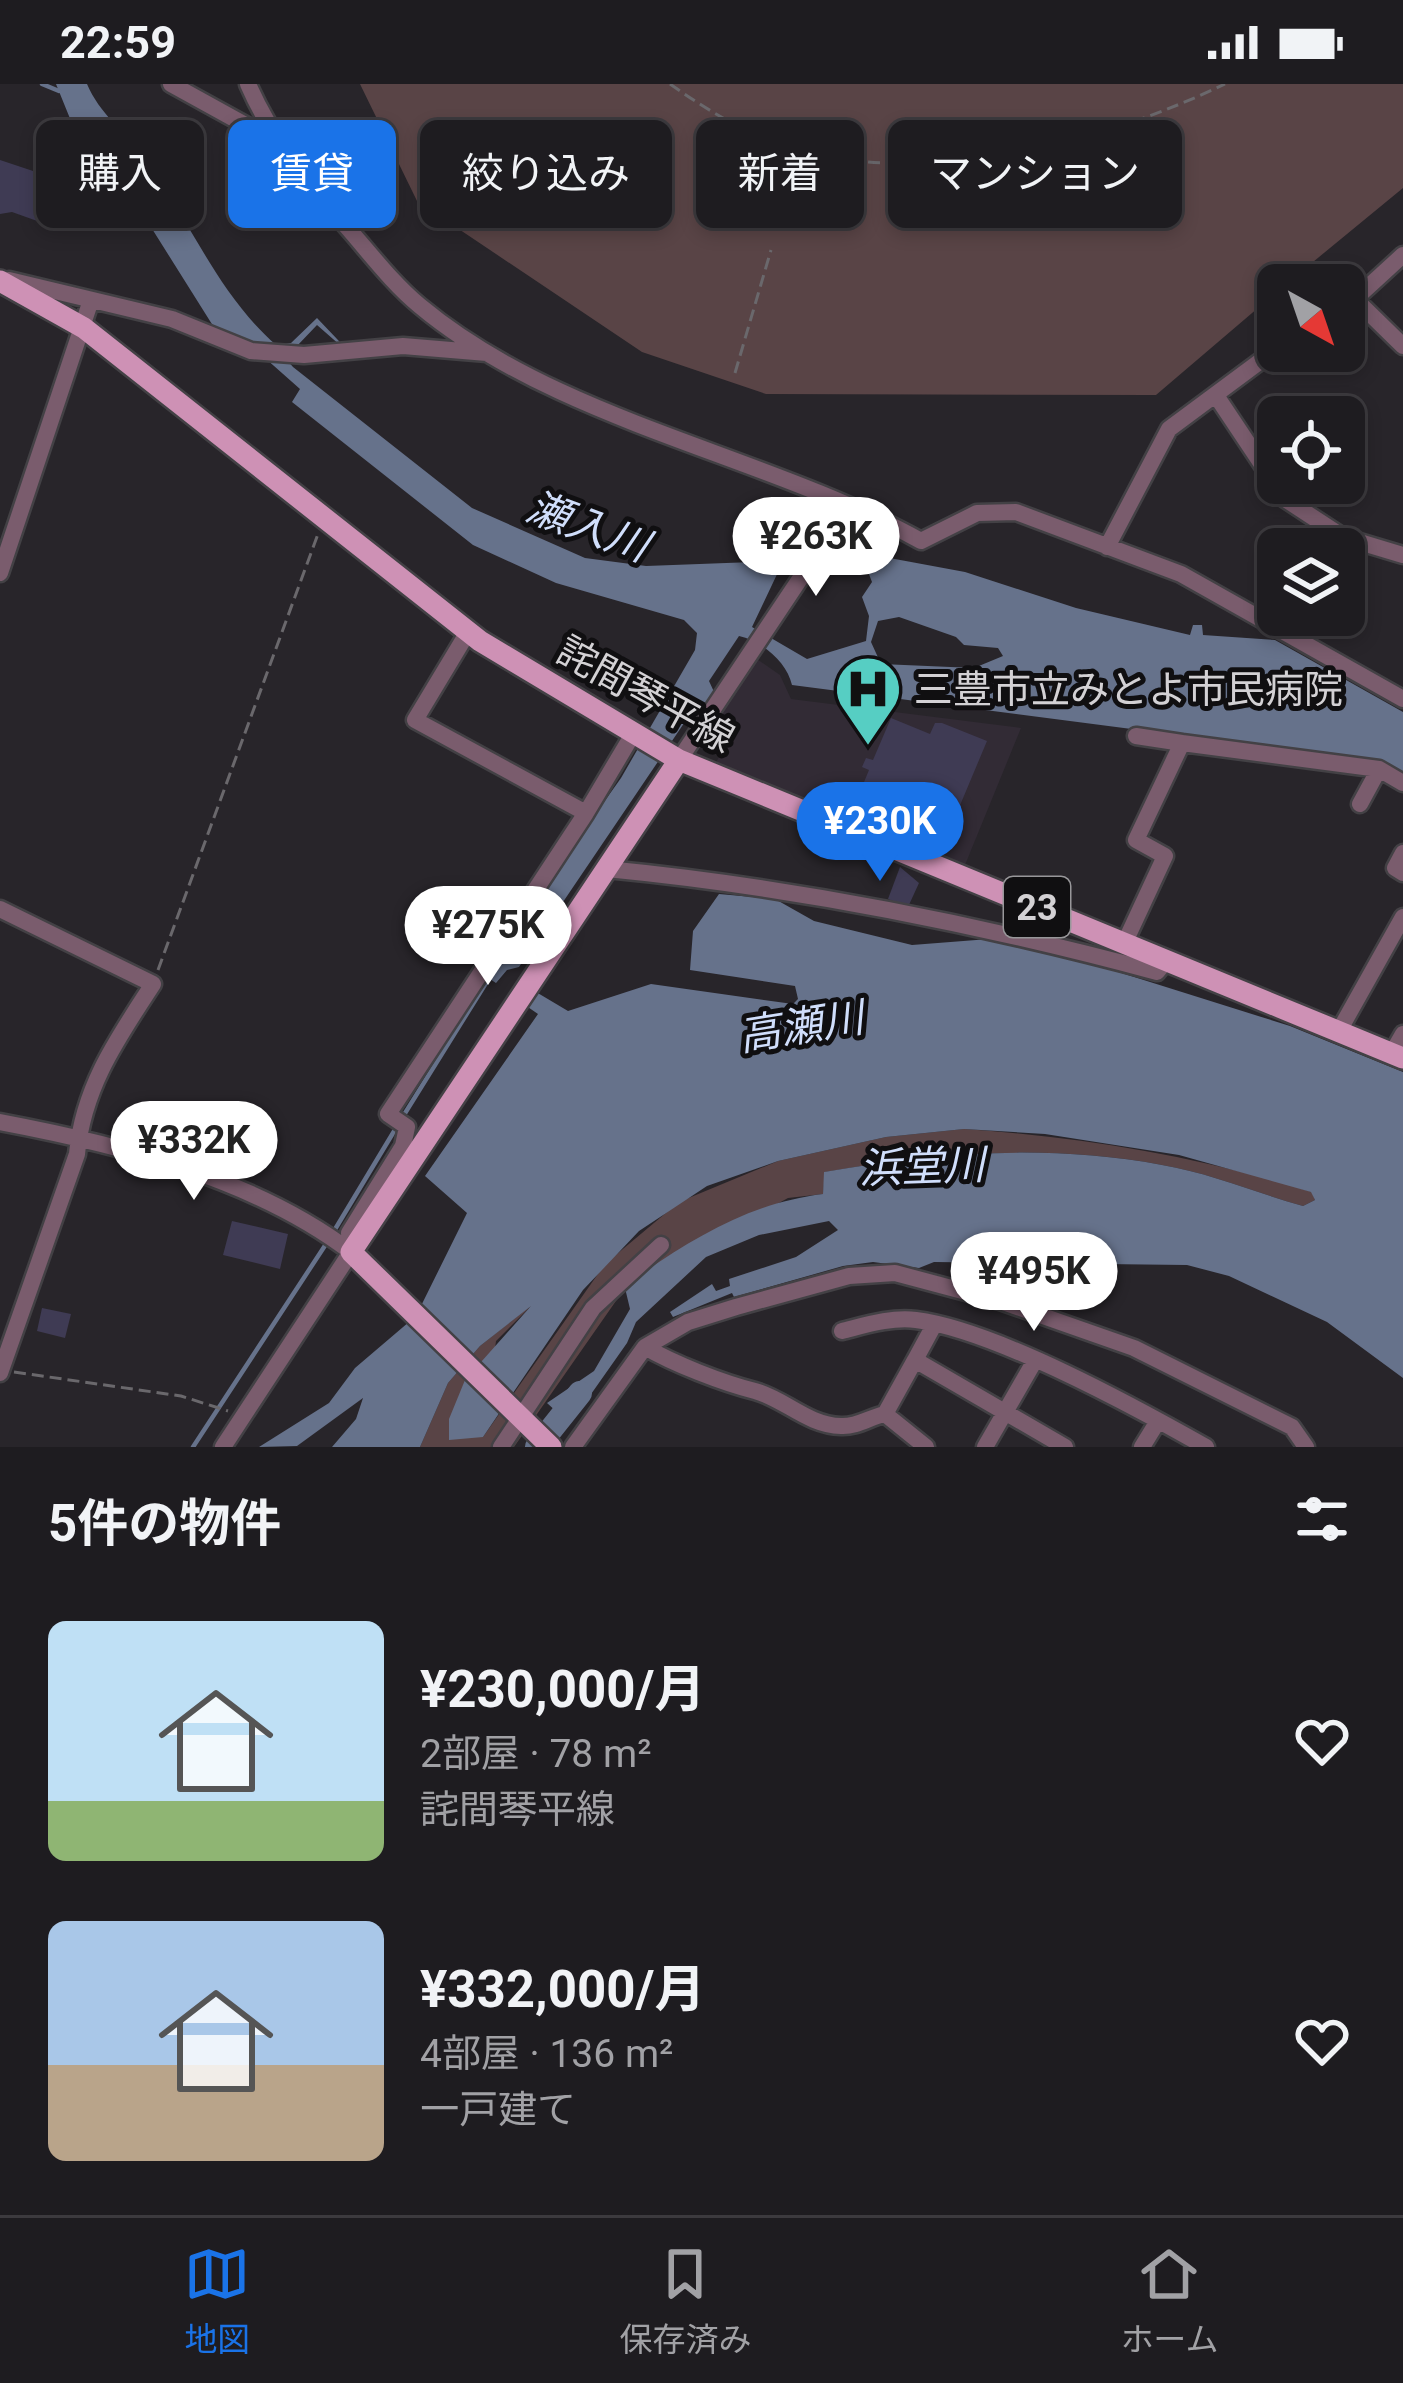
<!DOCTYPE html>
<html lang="ja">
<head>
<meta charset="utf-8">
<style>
  body { margin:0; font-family:Roboto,"Noto Sans JP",sans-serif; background:#2b292d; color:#f1f3f6; height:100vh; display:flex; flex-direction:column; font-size:45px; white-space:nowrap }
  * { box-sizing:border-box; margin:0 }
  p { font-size:39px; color:#a1a1a5 }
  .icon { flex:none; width:66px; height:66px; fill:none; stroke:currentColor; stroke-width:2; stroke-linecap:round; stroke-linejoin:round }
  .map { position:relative; height:1363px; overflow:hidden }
  .drawer { display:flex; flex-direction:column; background:#1e1c20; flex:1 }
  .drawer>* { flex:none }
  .top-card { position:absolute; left:36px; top:36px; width:1332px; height:108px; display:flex; gap:24px }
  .needle { width:78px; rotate:140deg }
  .fabs { position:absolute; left:1257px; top:180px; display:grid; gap:24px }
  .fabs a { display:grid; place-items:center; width:108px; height:108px; border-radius:18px; background:#1e1c20; box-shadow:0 6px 18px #0003,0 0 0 3px #3c3a3e; font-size:60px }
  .price { position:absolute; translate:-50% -102px; padding:0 27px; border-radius:42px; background:#fff; color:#222; font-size:39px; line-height:78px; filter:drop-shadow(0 3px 6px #0008) }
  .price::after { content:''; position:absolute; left:50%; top:72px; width:36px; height:27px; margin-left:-18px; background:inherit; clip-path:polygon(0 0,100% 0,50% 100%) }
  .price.current { background:#1a73e8; color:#fff }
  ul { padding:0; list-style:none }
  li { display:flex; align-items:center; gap:36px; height:300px; padding:0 48px }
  li span { display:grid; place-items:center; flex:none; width:336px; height:240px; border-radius:18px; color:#555 }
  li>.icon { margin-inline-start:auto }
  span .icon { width:144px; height:144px; fill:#fffc; stroke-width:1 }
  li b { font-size:51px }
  h2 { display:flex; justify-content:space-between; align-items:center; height:144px; padding:0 48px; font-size:51px }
  .chip { padding:0 42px; border-radius:18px; background:#1e1c20; box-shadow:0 6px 18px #0003,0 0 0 3px #3c3a3e; font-size:42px; line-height:108px }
  .chip.current { background:#1a73e8; color:#fff }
  .status { display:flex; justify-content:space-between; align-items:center; height:84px; padding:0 60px; background:#1e1c20; direction:ltr }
  .status svg { height:33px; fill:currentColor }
  .tabs { display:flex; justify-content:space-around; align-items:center; height:168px; border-top:3px solid #3c3a3e; background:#1e1c20; font-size:33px; color:#a1a1a5 }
  .tabs a { display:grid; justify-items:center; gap:6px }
  .tabs .current { color:#1a73e8 }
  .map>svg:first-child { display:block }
  .built { fill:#322b35 }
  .green { fill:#594446 }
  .water { fill:#66728b; fill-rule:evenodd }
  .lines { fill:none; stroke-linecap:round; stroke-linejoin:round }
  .stream { stroke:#66728b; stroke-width:4.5 }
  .river { stroke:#66728b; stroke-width:24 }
  .building { fill:#3f3b54 }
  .minor-casing { stroke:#434145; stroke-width:21 }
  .major-casing { stroke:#434145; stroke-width:26 }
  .path { stroke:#6a686c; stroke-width:3; stroke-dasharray:12 6; stroke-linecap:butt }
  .minor { stroke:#7a5c6d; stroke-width:16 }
  .major { stroke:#ce91b5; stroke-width:21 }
  .labels { text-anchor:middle; stroke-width:10; stroke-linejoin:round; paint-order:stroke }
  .shield { fill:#100f11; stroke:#98979a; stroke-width:3 }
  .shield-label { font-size:36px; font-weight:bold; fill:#d3d1d4 }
  .poi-label { font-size:39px; fill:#d3d1d4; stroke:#100f11; text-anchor:start }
  .street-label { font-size:39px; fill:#d3d1d4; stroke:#100f11 }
  .water-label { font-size:42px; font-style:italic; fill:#d0defb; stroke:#100f11 }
</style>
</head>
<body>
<div class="status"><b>22:59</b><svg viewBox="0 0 49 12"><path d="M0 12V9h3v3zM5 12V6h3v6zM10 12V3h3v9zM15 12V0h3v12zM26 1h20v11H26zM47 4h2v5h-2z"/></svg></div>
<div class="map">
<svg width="1403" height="1363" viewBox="0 0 1403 1363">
  <rect width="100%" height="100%" fill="#28252a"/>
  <path class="built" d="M751,571L780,591L791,615L1021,644L965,781L716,679L730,649L710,640Z"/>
  <path class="green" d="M360,0H1403V104L1285,201H1278V207L1156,311L766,310L642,268L417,117Z
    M964,1045C1083,1053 1198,1072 1312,1108L1315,1116L1303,1122C1256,1109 1210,1089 1162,1081C1049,1060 937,1068 825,1088L823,1110L788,1114L625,1204L514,1363H420L448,1299L480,1262L534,1219L496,1257L483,1353L605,1180L679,1118L778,1077L886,1053Z"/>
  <path class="water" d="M56,0H87C99,29 125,48 143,73C191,136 215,207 276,261L291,259L317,234L357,276L317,241L296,263L280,268L293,283L472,424L585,474L646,482L753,478L805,433L868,470L965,488L1076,524L1190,551L1193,541H1202L1203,551L1275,556L1403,628V691L1378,677L792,601C787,578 762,557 739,552L709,597L715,610L711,617L697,620L519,883L507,886L496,899L482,890L621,694L695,566L697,549L684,536L556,499L473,461L292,318L300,305L248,259L215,245L122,97L71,37ZM813,450L865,480L872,498L862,513L869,532L866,557L807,575L752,543L788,467ZM899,533L956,553L964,561L998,564L1003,572L974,584L881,580L871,558L878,537Z
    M719,810L775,815L814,837L912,861L989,855L1061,870L1290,942L1403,988V1294L1327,1238L1229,1192L1187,1181L934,1178L919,1184L873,1178L843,1182L734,1213L732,1209L673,1233L670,1228L712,1200L716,1207L730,1202L729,1195L796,1173L838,1146L829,1137L759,1151L706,1173L636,1238L627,1259L570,1340L547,1319L594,1287L630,1225L625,1204L633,1196C693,1154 750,1119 823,1110L824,1088C937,1068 1048,1060 1162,1081C1210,1089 1256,1109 1303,1122L1315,1116L1311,1108L1179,1071L1045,1050L964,1045L886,1053L778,1077L707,1102L639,1147L583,1206L483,1353L449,1356V1335L465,1296L531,1222L480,1262L448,1299L420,1363H332L356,1335L363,1314L297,1362L259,1363L329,1319L355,1284L416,1232L467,1129L425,1092L538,930L522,919L531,905L568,927L651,900L793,920L798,915L795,902L690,886L693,847Z"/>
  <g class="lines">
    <path class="stream" d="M42,0L59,7
      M402,1034L491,891
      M334,1147L396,1044
      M193,1363L328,1157"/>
    <path class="river" d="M537,1363L580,1309"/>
  </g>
  <path class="building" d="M0,76L81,103L70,136L59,132L54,143L12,128L0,130Z
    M891,634L930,650L935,639H942L987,657L940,769L850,732L869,686L862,683L866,674L873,676Z
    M900,783L919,799L908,823L888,815Z
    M232,1137L288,1150L280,1185L223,1171Z
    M42,1224L71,1230L65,1254L37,1247Z"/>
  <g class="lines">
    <g class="minor-casing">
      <path id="minor" d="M171,0L280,60
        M248,0C271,53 307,99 346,142C369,168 392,199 420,222C559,338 765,370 921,457L977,429L1016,428L1181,490L1403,615
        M9,196L172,235L251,267L304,271L403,262L487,269
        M1358,218L1403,262
        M1344,225L1403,171
        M1217,313L1285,415L1343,453L1403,471
        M1107,463L1169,345L1278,264
        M0,489L90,219
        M468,548L415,636L586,729L633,650
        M1136,652L1182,659
        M679,676L848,423
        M1360,720L1379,685
        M1403,769L1395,784L1403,789
        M607,785C792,803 978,840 1157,888L1167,876
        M0,825L153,900C117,955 83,1004 77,1070L0,1289
        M1125,858L1165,772L1136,756L1182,659L1379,685L1403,699
        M1339,947L1403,833
        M1392,969L1403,950
        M0,1038C117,1060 254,1094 351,1168
        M842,1247C866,1241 891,1233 916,1236C995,1246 1135,1323 1206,1363
        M645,1263L688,1238L736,1223L849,1192L895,1189L1000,1217L1134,1264L1292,1343L1306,1363
        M915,1276L934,1241
        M885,1330L926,1363
        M223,1363L351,1168L349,1149L403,1062L407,1043L388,1030L586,729
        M501,1363L593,1224L661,1161
        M573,1363L645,1263C674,1280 723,1299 755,1307C785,1315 807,1341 841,1342C857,1343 870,1333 885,1330L915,1276L1065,1363
        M985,1363L1034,1278
        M1142,1363L1158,1337"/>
    </g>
    <g class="major-casing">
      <path id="major" d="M0,197L84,244L480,557L679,676L1403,974
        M551,1363L351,1168L679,676"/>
    </g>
    <path class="path" d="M670,0C714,31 763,60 817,71C949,98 1106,57 1225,0
      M735,289L771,166
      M158,886L318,450
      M14,1288L181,1312L228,1327"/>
    <use href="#minor" class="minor"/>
    <use href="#major" class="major"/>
  </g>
  <defs>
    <g id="hospital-pin" transform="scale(3.45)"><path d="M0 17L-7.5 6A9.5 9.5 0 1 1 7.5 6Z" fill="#56cec3" stroke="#100f11"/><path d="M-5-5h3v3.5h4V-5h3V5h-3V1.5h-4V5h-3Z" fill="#111"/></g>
  </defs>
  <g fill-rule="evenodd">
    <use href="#hospital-pin" x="868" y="605"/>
  </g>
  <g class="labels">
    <rect class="shield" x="1004" y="793" width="66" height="60" rx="9"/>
    <g class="shield-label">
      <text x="1037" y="836">23</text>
    </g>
    <g class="poi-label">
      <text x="914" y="619">三豊市立みとよ市民病院</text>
    </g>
    <g class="street-label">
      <text transform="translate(646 610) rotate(29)" y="14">詫間琴平線</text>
    </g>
    <g class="water-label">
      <text transform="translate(588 442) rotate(20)" y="15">瀬入川</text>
      <text transform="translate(801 942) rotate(-9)" y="15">高瀬川</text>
      <text transform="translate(922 1082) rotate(-2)" y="15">浜堂川</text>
    </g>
  </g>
</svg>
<div class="fabs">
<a><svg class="needle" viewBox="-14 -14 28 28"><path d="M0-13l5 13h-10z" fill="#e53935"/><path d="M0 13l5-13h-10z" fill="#a1a1a5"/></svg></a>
<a><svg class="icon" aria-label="locate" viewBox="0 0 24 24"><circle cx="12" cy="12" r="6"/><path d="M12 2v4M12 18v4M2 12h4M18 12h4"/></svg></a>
<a><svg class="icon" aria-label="layers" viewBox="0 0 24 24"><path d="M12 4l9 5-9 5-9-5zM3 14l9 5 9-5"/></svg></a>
</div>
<b class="price" style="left:816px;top:515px">¥263K</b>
<b class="price current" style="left:880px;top:800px">¥230K</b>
<b class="price" style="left:488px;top:904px">¥275K</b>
<b class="price" style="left:194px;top:1119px">¥332K</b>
<b class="price" style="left:1034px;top:1250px">¥495K</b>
<div class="top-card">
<a class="chip">購入</a>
<a class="chip current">賃貸</a>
<a class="chip">絞り込み</a>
<a class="chip">新着</a>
<a class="chip">マンション</a>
</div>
</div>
<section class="drawer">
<h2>5件の物件<svg class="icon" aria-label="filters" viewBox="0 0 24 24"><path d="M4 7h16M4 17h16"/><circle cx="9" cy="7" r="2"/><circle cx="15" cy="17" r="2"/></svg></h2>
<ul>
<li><span style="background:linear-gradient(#bfe0f5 75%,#8fb573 0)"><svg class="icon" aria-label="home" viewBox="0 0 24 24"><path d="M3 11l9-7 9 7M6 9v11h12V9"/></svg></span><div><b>¥230,000/月</b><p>2部屋 · 78 m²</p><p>詫間琴平線</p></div><svg class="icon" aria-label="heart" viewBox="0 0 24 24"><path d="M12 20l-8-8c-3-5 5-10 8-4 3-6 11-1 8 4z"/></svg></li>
<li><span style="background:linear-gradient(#a9c7e8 60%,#b9a48a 0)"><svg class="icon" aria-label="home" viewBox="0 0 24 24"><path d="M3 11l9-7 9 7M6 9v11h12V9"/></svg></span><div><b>¥332,000/月</b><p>4部屋 · 136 m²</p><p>一戸建て</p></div><svg class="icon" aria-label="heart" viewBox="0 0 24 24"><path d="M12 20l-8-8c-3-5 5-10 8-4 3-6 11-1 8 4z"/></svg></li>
</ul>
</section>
<nav class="tabs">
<a class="current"><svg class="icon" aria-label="map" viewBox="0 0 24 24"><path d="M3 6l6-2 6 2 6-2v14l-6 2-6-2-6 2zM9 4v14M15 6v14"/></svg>地図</a>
<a><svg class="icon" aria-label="saved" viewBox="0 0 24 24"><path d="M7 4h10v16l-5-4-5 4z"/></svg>保存済み</a>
<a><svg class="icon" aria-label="home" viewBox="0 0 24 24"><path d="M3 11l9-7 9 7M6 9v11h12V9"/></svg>ホーム</a>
</nav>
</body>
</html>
